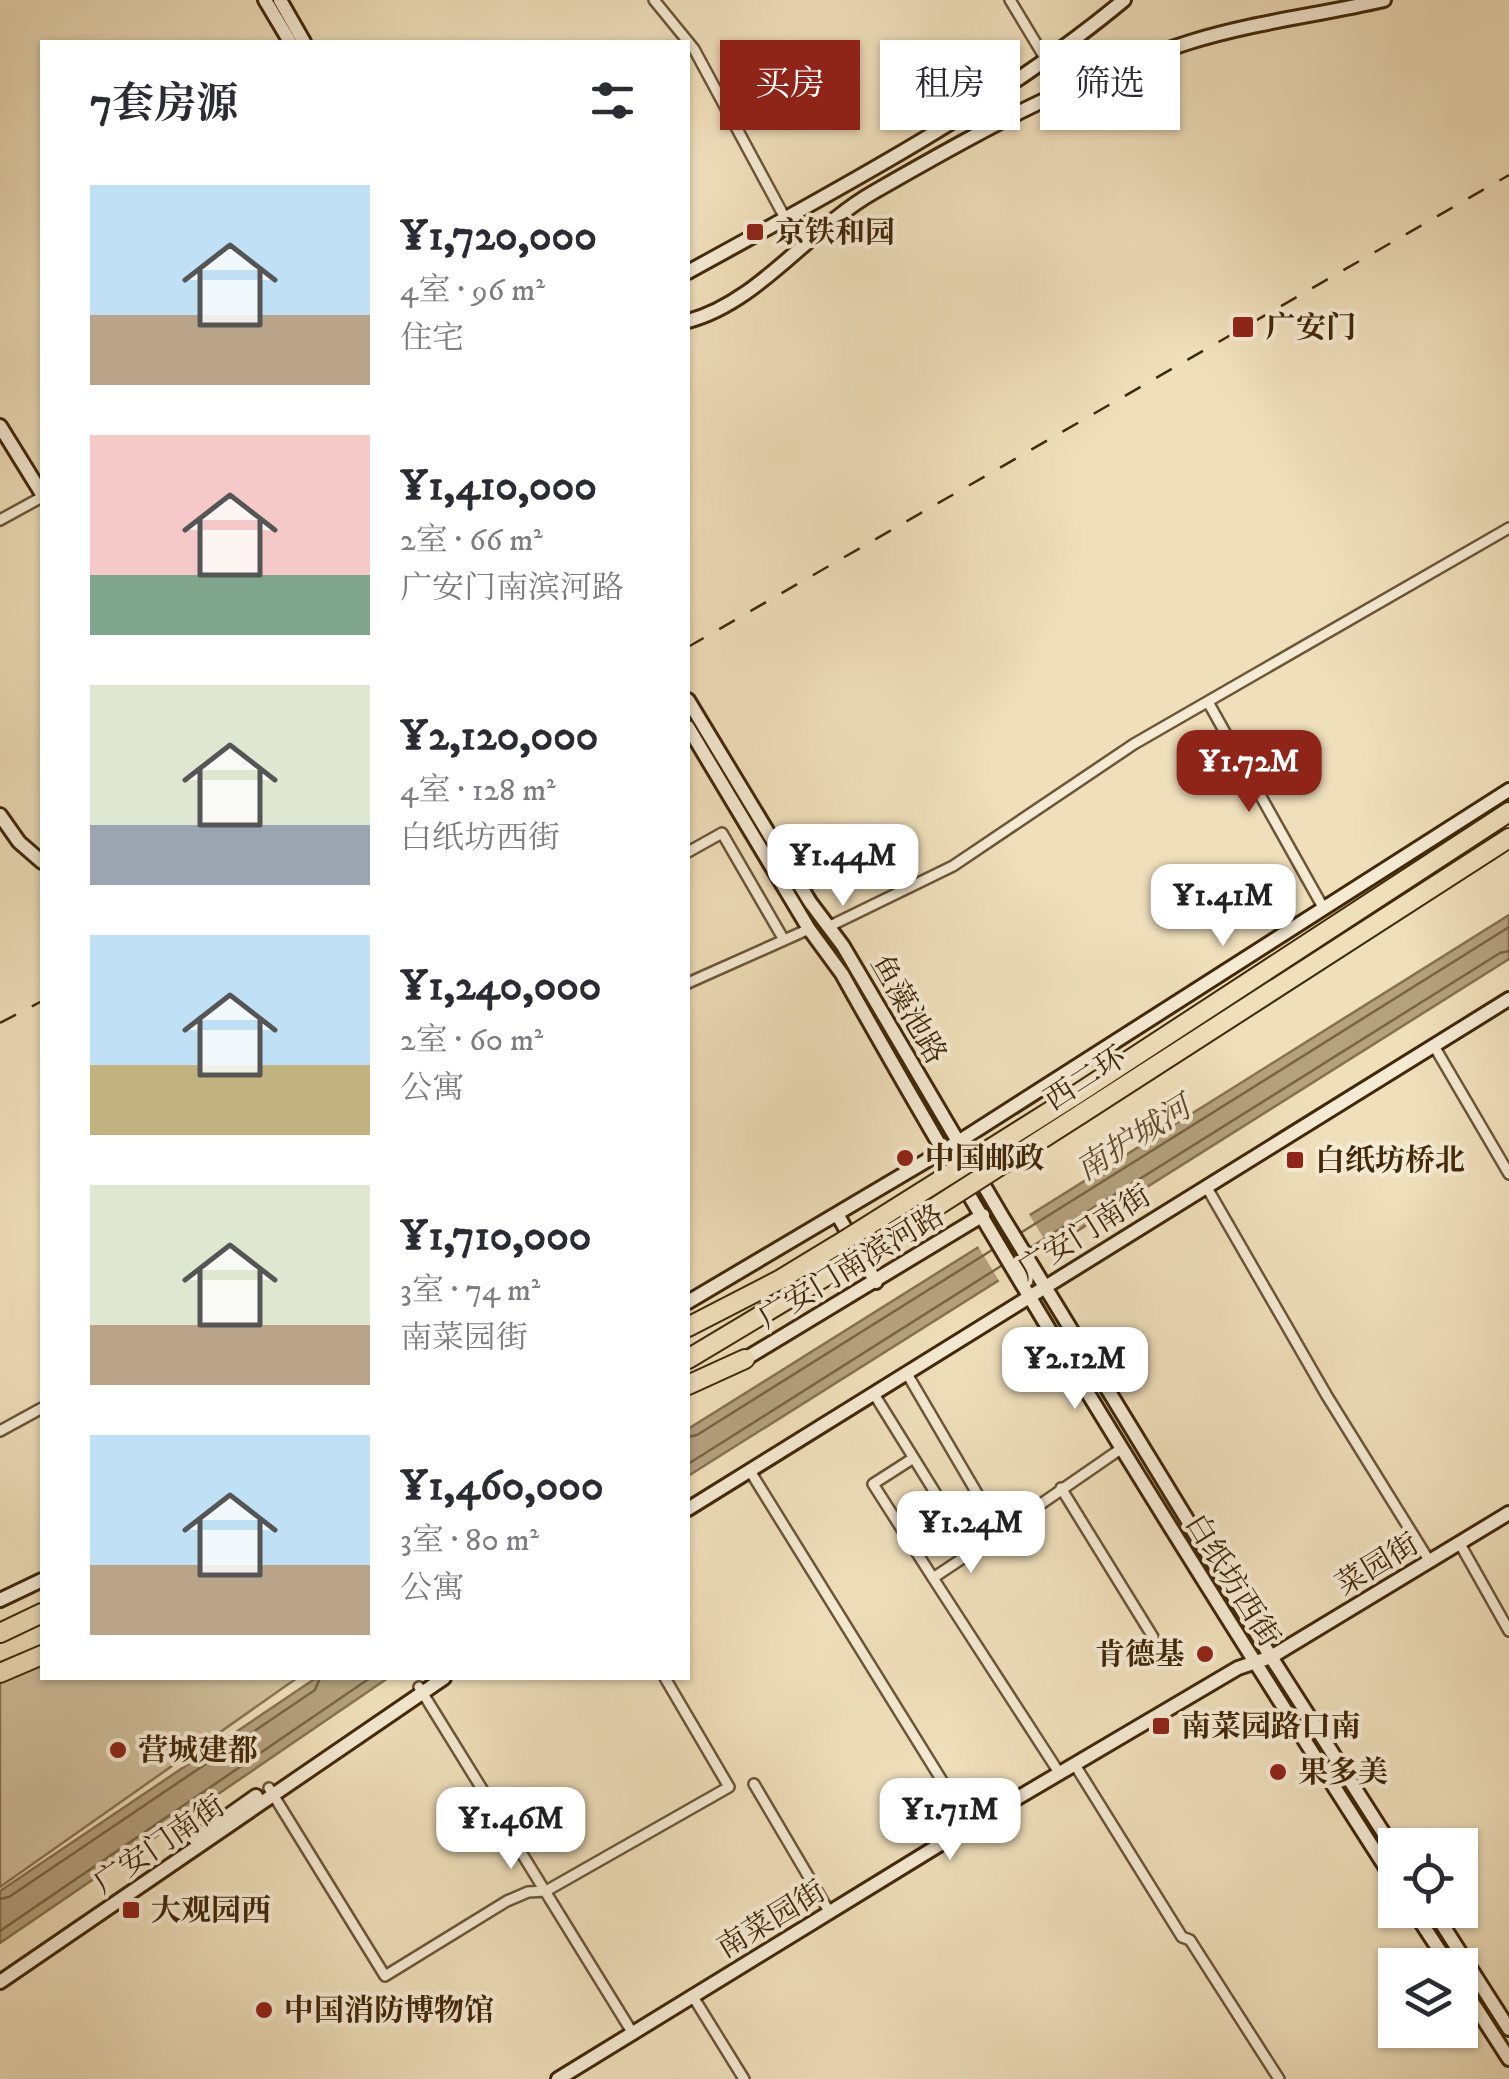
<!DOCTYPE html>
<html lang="zh">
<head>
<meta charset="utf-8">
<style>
  body { margin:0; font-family:"IM FELL DW Pica","Noto Serif SC",serif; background:#f2f2f3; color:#2b2b33; height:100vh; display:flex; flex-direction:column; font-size:38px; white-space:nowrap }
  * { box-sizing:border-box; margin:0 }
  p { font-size:32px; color:#7c7c81 }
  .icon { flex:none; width:55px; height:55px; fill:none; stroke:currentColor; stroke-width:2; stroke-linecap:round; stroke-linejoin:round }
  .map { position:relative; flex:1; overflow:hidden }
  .sheet { position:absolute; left:40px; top:40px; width:650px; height:1640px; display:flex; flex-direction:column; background:#fff; border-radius:0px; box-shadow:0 2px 8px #0004 }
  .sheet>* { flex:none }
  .top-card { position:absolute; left:720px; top:40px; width:638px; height:90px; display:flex; gap:20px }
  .fabs { position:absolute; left:1378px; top:1828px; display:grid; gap:20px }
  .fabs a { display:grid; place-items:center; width:100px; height:100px; border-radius:0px; background:#fff; box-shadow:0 2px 8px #0004; font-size:50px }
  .price { position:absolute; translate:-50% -85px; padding:0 22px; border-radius:20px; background:#fff; color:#222; font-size:32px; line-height:65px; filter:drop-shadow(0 2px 5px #0008) }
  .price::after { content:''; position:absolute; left:50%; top:60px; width:30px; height:22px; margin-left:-15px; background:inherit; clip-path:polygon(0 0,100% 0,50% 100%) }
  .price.current { background:#8f2418; color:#fff }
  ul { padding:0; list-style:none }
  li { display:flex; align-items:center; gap:30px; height:250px; padding:0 50px }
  li span { display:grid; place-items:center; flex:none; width:280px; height:200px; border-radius:0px; color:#555 }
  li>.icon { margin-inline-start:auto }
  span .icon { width:120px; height:120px; fill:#fffc; stroke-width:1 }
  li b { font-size:42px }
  h2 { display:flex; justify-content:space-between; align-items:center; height:120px; padding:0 50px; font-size:42px }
  .pill { padding:0 35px; border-radius:0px; background:#fff; box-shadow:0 2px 8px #0004; font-size:35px; line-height:90px }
  .pill.current { background:#8f2418; color:#fff }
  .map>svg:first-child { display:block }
  .green { fill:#d1c09d; stroke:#897453; stroke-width:2.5 }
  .water { fill:#b4a17e; stroke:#86714f; stroke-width:2.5 }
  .pier { fill:#efdfbb }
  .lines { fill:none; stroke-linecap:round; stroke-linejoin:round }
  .shore { stroke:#7a6444; stroke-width:2.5 }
  .street-casing { stroke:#6c5636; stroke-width:14 }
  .secondary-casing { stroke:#412809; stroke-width:18 }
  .highway-casing { stroke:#412809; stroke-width:22 }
  .street { stroke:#f5ead3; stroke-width:9 }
  .secondary { stroke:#f5ead3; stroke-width:12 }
  .highway { stroke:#efdfbb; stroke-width:18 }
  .rail { stroke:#412809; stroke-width:2.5; stroke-dasharray:18 18; stroke-linecap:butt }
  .highway-bridge-casing { stroke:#412809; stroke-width:22; stroke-linecap:butt }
  .highway-bridge { stroke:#efdfbb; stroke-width:18 }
  .poi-dot { fill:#8f2418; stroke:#f5ead3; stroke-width:4 }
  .labels { text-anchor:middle; stroke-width:8; stroke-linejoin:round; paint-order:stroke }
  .poi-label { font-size:30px; font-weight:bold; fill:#412809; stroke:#f5ead3; text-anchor:start }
  .street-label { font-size:30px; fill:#412809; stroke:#f5ead3 }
  .water-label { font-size:32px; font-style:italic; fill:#644c2c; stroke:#f5ead3 }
</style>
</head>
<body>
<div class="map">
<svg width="1509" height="2079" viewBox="0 0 1509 2079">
  <rect width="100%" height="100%" fill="#efdfbb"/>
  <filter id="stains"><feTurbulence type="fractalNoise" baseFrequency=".002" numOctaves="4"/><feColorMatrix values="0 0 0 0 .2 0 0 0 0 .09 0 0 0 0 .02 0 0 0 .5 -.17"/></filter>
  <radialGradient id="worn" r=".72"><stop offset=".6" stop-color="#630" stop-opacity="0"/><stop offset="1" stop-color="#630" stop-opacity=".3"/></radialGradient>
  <path class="green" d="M42,1658V1678H297L0,1887V1674Z"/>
  <path class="water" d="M1509,915V959L688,1476V1429Z
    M316,1678H388L0,1943V1891Z"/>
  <path class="pier" d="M1027,1211L1052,1252L1001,1284L976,1243Z"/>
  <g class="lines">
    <path class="shore" d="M1022,1232L1509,927
      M1031,1247L1500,953L1509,951
      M688,1437L697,1435L992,1250
      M688,1464L1001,1266
      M0,1899L9,1897L315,1690L320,1678
      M0,1931L370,1678"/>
    <g class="street-casing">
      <path id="street" d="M654,0L694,49L785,218
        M1010,0L1045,58
        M0,520L42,497
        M1208,702L1324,909
        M688,852L722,833L784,940
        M830,926L953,866L1134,744L1509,528
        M688,983L809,929
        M1434,1046L1509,1174
        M1206,1186L1327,1396L1430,1562
        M906,1372L995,1524L1025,1515L1122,1448
        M874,1394L972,1552L933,1578L1060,1774
        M0,1431L42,1408
        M912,1459L873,1484L933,1578
        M750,1471L970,1826
        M1061,1488L1153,1637
        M1460,1544L1509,1631
        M419,1687L632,2032
        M1075,1765L1182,1937L1190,1940L1279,2079
        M754,1784L830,1913
        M269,1788L385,1976L507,1901L528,1892L546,1891L729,1787L665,1678
        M692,1995L744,2079"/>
    </g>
    <g class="secondary-casing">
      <path id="secondary" d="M265,0L290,42
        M280,0L304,42
        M688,272C833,192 997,106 1124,0
        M688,321C758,303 809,229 874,192C980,131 1073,79 1190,42C1254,22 1320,15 1384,0
        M0,426L42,494
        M688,700L810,902L843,946L1003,1218L1271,1657L1395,1851
        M688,727L809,929L842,974C1015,1283 1204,1584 1395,1882
        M0,815L19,842L42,862
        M837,1214L876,1282
        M688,1302L958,1142L1509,790
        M745,1359L983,1215
        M688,1509L1509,999
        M0,1600L42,1580
        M195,1839L256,1796
        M1413,1910L1449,1965
        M1433,1910L1509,2029
        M0,1982L444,1678
        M1460,1983L1509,2059
        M558,2079L970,1826L1238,1668L1271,1657L1509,1513"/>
    </g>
    <g class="highway-casing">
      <path id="highway" d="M1071,1098L1509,812
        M1081,1114L1509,838
        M688,1327L781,1279L837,1245
        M688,1359L848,1263
        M688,1385L745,1359
        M0,1633L42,1613
        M0,1673L42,1655"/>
    </g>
    <use href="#street" class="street"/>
    <use href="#secondary" class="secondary"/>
    <use href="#highway" class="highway"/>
    <path class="rail" d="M688,647L1509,175
      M0,1023L42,1001"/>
    <g class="highway-bridge-casing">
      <path id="highway-bridge" d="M837,1245L1071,1098
        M848,1263L1081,1114"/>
    </g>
    <use href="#highway-bridge" class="highway-bridge"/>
  </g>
  <g class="poi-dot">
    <rect x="745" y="222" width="20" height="20" rx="5"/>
    <rect x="1231" y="315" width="24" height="24" rx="5"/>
    <circle cx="905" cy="1158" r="10"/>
    <rect x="1285" y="1150" width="20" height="20" rx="5"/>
    <circle cx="1205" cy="1654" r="10"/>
    <rect x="1151" y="1716" width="20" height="20" rx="5"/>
    <circle cx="118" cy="1750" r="10"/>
    <circle cx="1278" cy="1772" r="10"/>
    <rect x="121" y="1900" width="20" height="20" rx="5"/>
    <circle cx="264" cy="2010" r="10"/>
  </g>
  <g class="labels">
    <g class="poi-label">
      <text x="775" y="242">京铁和园</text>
      <text x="1266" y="337">广安门</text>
      <text x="925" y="1168">中国邮政</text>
      <text x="1315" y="1170">白纸坊桥北</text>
      <text x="1185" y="1664" text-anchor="end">肯德基</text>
      <text x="1181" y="1736">南菜园路口南</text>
      <text x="138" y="1760">营城建都</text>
      <text x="1298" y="1782">果多美</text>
      <text x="151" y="1920">大观园西</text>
      <text x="284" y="2020">中国消防博物馆</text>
    </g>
    <g class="street-label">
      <text transform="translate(909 1009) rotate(60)" y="10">鱼藻池路</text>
      <text transform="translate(1085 1078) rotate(-33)" y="10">西二环</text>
      <text transform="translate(1084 1232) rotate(-32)" y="10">广安门南街</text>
      <text transform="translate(851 1266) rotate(-31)" y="10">广安门南滨河路</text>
      <text transform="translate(1377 1564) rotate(-31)" y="10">菜园街</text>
      <text transform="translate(1233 1580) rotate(58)" y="10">白纸坊西街</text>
      <text transform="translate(159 1844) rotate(-34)" y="10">广安门南街</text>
      <text transform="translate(771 1919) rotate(-31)" y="10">南菜园街</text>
    </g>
    <g class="water-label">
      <text transform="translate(1133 1138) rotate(-32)" y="11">南护城河</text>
    </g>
  </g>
  <rect width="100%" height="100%" filter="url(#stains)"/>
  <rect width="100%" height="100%" fill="url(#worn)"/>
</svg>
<div class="fabs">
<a><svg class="icon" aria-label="locate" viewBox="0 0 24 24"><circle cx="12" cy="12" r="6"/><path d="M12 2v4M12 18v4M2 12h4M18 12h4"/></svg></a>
<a><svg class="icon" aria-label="layers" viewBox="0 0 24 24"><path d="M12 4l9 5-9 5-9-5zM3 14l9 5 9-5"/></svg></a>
</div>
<b class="price current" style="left:1249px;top:815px">¥1.72M</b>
<b class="price" style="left:843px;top:909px">¥1.44M</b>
<b class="price" style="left:1223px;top:949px">¥1.41M</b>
<b class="price" style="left:1075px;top:1412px">¥2.12M</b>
<b class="price" style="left:971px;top:1576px">¥1.24M</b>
<b class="price" style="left:950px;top:1863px">¥1.71M</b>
<b class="price" style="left:511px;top:1872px">¥1.46M</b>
<div class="top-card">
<a class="pill current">买房</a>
<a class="pill">租房</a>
<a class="pill">筛选</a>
</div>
<section class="sheet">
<h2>7套房源<svg class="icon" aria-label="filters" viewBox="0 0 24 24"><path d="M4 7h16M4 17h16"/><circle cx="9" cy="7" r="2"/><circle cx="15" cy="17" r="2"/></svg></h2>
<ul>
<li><span style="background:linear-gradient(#bfe0f5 65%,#b9a48a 0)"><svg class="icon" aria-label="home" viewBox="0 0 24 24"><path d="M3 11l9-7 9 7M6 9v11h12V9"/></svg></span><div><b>¥1,720,000</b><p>4室 · 96 m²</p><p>住宅</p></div></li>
<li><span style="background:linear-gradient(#f6c9c9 70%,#7fa58c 0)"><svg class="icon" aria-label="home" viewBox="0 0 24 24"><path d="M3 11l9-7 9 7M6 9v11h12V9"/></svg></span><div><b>¥1,410,000</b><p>2室 · 66 m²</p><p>广安门南滨河路</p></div></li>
<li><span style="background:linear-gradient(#dfe7d0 70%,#9aa5b1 0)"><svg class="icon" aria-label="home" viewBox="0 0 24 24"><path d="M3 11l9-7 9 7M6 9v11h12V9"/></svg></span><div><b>¥2,120,000</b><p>4室 · 128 m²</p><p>白纸坊西街</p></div></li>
<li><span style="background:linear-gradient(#bfe0f5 65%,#c2b280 0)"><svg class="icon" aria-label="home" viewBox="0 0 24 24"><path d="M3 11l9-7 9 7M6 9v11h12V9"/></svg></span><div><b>¥1,240,000</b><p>2室 · 60 m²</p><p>公寓</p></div></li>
<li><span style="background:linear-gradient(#dfe7d0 70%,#b9a48a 0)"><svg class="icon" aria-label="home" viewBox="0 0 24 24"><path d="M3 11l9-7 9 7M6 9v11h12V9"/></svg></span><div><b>¥1,710,000</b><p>3室 · 74 m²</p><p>南菜园街</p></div></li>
<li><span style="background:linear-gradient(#bfe0f5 65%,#b9a48a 0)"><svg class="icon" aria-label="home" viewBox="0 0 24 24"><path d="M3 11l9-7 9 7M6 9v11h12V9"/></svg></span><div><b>¥1,460,000</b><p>3室 · 80 m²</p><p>公寓</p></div></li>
</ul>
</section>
</div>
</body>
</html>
